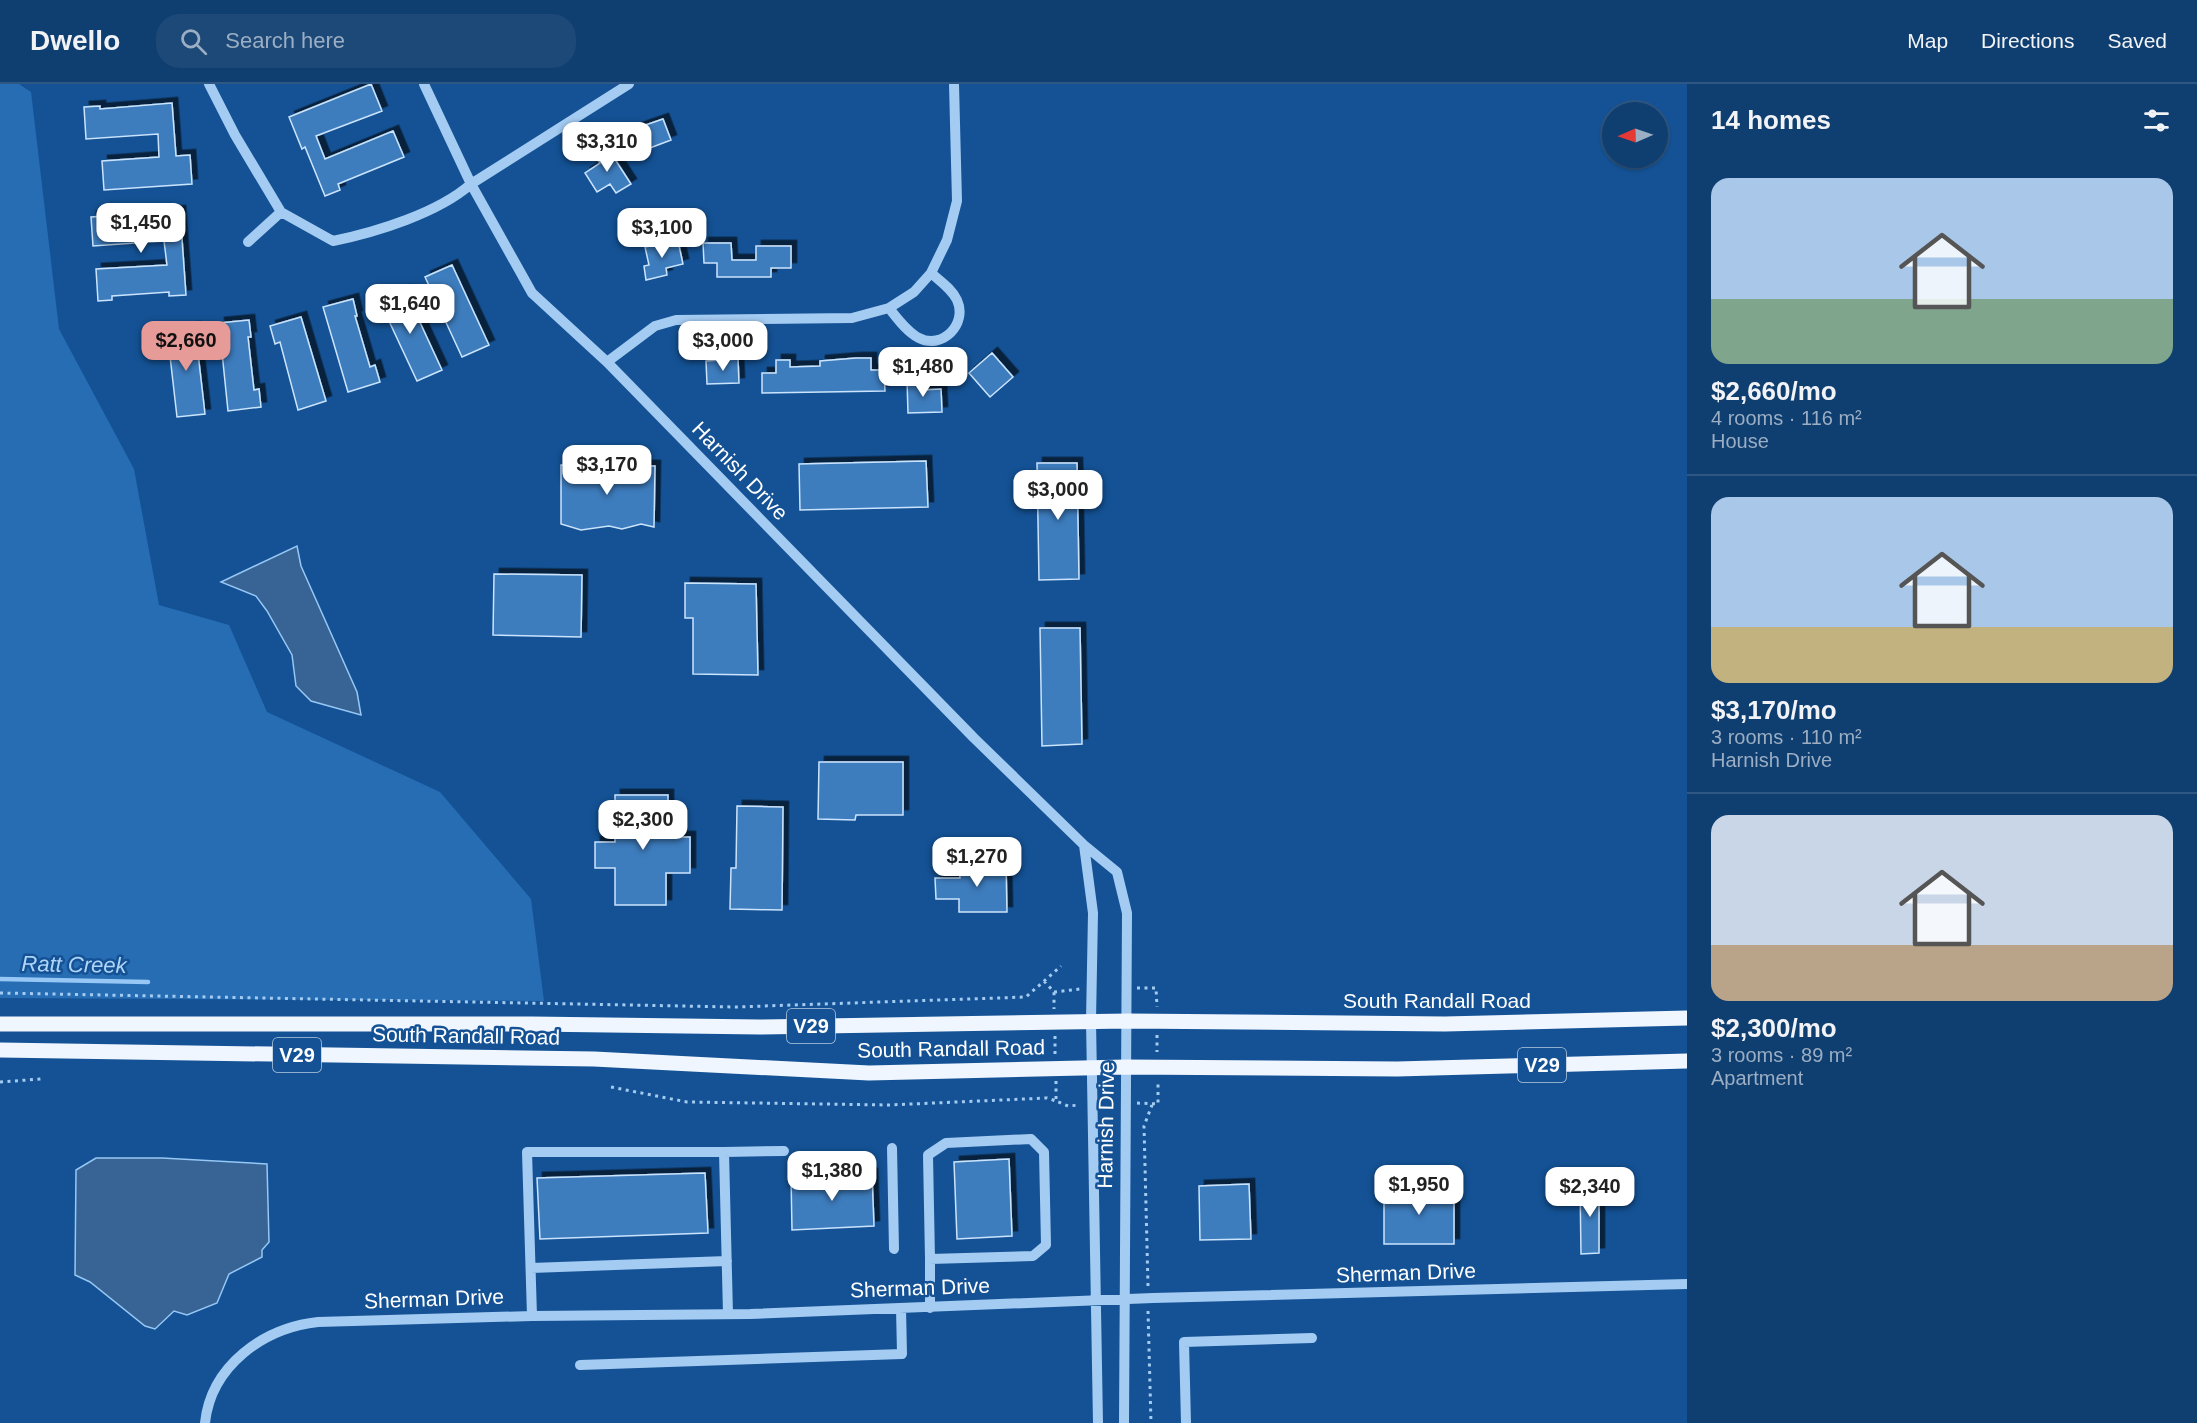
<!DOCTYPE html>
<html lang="en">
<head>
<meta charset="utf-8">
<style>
  body { margin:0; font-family:Helvetica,sans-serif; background:#1d4978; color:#f1f3f6; height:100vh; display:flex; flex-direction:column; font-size:22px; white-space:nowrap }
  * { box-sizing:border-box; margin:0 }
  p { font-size:20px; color:#9baec3 }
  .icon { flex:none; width:33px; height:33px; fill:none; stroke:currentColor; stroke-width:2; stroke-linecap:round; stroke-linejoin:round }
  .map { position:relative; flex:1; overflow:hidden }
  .drawer { display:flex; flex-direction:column; background:#0f3e70; width:510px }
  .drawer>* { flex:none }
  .needle { width:39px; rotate:268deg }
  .tools { position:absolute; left:1602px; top:18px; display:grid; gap:12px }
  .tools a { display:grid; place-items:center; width:66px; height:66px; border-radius:50%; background:#0f3e70; box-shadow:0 2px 4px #0004,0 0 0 2px #2f5783; font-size:30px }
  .price { position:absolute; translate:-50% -51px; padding:0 14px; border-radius:12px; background:#fff; color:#222; font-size:20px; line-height:39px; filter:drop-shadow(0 2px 3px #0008) }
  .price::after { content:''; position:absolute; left:50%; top:36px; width:18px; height:14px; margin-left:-9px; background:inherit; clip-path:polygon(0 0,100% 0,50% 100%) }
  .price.current { background:#e69b98; color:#111 }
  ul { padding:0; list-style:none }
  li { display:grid; align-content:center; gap:12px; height:318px; padding:0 24px }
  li+li { border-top:2px solid #2f5783 }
  li span { display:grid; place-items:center; height:186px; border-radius:18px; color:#555 }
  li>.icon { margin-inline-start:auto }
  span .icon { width:108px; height:108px; fill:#fffc; stroke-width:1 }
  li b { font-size:26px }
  h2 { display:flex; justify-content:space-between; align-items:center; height:72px; padding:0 24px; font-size:26px }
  header { display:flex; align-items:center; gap:36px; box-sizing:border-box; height:84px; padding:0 30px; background:#0f3e70; border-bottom:2px solid #2f5783 }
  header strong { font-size:28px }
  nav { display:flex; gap:33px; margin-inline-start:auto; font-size:21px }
  .search { width:420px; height:54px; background:#1d4978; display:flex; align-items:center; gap:15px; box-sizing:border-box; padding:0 21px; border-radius:24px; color:#9baec3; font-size:22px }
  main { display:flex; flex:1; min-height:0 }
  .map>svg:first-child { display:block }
  .green { fill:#266db4 }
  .water { fill:#376494; stroke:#96c7f5; stroke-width:1.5 }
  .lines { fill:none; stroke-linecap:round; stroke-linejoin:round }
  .stream { stroke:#96c7f5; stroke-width:4.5 }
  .building { fill:#3d7cbd; stroke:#cbe4fd; stroke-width:1.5; filter:url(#shadow) }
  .path { stroke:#a4cbf2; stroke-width:3; stroke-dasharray:3 4.5; stroke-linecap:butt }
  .minor { stroke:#a4cbf2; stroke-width:10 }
  .major { stroke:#eff6ff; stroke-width:15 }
  .labels { text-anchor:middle; stroke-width:5; stroke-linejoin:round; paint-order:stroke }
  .shield { fill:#145295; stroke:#b8cbdf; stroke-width:1.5 }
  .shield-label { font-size:20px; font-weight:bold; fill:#fff }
  .street-label { font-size:21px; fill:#fff; stroke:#145295 }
  .water-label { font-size:22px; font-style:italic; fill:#b0d5f9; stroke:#145295 }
</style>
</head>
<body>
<header>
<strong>Dwello</strong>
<div class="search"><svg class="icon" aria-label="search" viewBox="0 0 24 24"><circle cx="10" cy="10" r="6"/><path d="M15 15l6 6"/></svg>Search here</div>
<nav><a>Map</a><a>Directions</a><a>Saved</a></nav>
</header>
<main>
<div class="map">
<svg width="1687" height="1339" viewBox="0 0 1687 1339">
  <defs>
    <filter id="shadow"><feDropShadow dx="5.5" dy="-5.5" stdDeviation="0" flood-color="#0009"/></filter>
  </defs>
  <rect width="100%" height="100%" fill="#145295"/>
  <path class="green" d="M0,0H19L31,8L59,245L134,385L159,521L229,541L267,628L440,708L531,815L544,917L0,914Z"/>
  <path class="water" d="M297,462L301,482L357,608L361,631L311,617L296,602L292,571L267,527L256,512L221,498Z
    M96,1074H162L267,1080L269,1158L262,1166V1173L229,1190L217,1219L187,1231L174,1227L155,1245L145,1242L90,1198L75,1191L76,1086Z"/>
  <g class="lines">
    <path class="stream" d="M0,895L148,898"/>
  </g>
  <path class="building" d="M371,0L382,27L316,52L325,75L393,47L404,73L338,100L340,106L325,112L305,63L302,65L289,33Z
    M172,19L176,72L190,71L192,100L104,106L102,77L159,73L158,50L86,55L84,23L100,22V25Z
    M663,35L671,56L642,67L634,45Z
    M607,63L631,100L616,109L610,100L597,108L585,89L600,79L595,71Z
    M180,127L186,211L169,212V208L112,212V216L98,217L96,185L167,181L164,157L93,162L91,133Z
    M678,157L683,180L666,184L667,191L646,196L644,182L649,181L645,163Z
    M703,159H731L732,176H756V162H791V184H771V193H717V179H704Z
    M452,181L489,261L462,273L425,193Z
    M405,206L442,286L417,297L388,235L383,237L375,220Z
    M353,215L357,232H355L370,283L375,281L380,298L348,308L323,223Z
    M301,233L326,317L298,326L280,258L275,260L270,242Z
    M249,236L251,253H248L254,306L259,305L261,323L228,327L219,239Z
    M195,243L205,330L177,333L167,246Z
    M992,269L1013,293L990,313L969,289Z
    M856,274H871V286H884L885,307L762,309V289H776V276H790V283L820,282V277Z
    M738,275L739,299L707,300L706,277Z
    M907,296H923V306L941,305L942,328L908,329Z
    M926,377L928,423L800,426L799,380Z
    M1037,379H1077L1079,495L1039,496Z
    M561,381L655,382L654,443L641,440L622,445L609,442L581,446L561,440Z
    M494,490L582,491L581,553L493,551Z
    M685,499L756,500L758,591L693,590V534H685Z
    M1040,544H1080L1082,660L1042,662Z
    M819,678H903V731H856L855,736L818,735Z
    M615,711H668V753H690V789H666V821H615V784H595V758H615Z
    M737,722L783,723L782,826L730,825L731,784H736Z
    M959,779H1006L1007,828H959V815H936L935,794H960Z
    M1009,1075L1012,1152L957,1155L954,1078Z
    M705,1089L708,1149L540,1155L537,1094Z
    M872,1090L874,1142L792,1146L791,1093Z
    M1249,1100L1251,1155L1200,1156L1199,1102Z
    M1580,1100H1599V1169L1581,1170Z
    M1384,1104H1454V1160H1384Z"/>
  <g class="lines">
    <path class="path" d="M1044,897L1054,908V925
      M1137,904H1156L1157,923
      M1054,908L1080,905
      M0,909L735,923L1026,913L1061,882
      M1157,951V968
      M1055,952V970
      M1056,997V1017L1068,1022L1080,1021
      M0,998L41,995
      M611,1003L687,1018L889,1021L1047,1014L1056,1017
      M1137,1019L1158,1020V996
      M1148,1202L1144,1042L1152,1021
      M1148,1227L1151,1339"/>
    <path class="minor" d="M209,0L235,51L281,128L333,157C377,148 438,129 471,100L629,0
      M424,0L471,100L532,209L607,278L974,654L1084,761L1117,788L1127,829L1124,1339
      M248,158L281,128
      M889,224C897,234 907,248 919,254C942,266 968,240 957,216C952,205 940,197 931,189
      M607,278L655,242L676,236L852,234L889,224L914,208L931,189L947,156L957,117L954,0
      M1084,761L1093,829L1091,937L1098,1339
      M892,1064L894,1165
      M724,1068L784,1067
      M930,1175L928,1071L946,1059L1031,1055L1044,1068L1046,1161L1033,1172L930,1175V1224
      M531,1184L727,1177
      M532,1232L527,1068H724L728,1230
      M580,1281L902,1270L901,1224
      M205,1339C211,1282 263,1244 318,1238L532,1232L750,1230L1153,1214L1687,1200
      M1186,1339L1184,1258L1312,1254"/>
    <path class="major" d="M0,940H532L760,943L1128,937L1445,940L1687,934
      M0,966L594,975L869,989L1126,983L1397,985L1687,977"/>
  </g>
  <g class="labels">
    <g class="shield">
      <rect x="787" y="925" width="48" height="34" rx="4.5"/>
      <rect x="273" y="954" width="48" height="34" rx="4.5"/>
      <rect x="1518" y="964" width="48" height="34" rx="4.5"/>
    </g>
    <g class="shield-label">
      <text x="811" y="949">V29</text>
      <text x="297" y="978">V29</text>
      <text x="1542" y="988">V29</text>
    </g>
    <g class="street-label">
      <text transform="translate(740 387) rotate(46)" y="7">Harnish Drive</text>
      <text x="1437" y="924">South Randall Road</text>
      <text transform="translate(466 952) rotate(1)" y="7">South Randall Road</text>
      <text transform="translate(951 965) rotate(-1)" y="7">South Randall Road</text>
      <text transform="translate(1106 1041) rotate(-89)" y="7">Harnish Drive</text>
      <text transform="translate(1406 1189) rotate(-2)" y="7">Sherman Drive</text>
      <text transform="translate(920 1204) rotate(-2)" y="7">Sherman Drive</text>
      <text transform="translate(434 1215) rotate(-2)" y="7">Sherman Drive</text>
    </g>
    <g class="water-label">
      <text transform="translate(74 880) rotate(1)" y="8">Ratt Creek</text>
    </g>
  </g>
</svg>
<div class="tools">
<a><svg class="needle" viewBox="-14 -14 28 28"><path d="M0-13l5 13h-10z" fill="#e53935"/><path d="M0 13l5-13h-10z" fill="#9baec3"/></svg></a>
</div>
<b class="price" style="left:607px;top:89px">$3,310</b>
<b class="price" style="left:141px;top:170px">$1,450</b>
<b class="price" style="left:662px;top:175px">$3,100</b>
<b class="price" style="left:410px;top:251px">$1,640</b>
<b class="price current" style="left:186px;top:288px">$2,660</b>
<b class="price" style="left:723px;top:288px">$3,000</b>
<b class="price" style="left:923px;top:314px">$1,480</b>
<b class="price" style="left:607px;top:412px">$3,170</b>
<b class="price" style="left:1058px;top:437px">$3,000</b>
<b class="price" style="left:643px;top:767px">$2,300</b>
<b class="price" style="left:977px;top:804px">$1,270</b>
<b class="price" style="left:832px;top:1118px">$1,380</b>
<b class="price" style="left:1419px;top:1132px">$1,950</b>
<b class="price" style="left:1590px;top:1134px">$2,340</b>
</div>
<section class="drawer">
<h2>14 homes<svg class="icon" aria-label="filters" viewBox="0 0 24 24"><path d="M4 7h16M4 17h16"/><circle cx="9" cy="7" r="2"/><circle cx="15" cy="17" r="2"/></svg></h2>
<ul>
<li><span style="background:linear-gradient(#a9c7e8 65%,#7fa58c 0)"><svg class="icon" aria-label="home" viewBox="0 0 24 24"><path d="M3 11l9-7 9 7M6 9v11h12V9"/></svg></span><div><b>$2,660/mo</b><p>4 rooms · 116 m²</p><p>House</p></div></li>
<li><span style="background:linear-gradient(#a9c7e8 70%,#c2b280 0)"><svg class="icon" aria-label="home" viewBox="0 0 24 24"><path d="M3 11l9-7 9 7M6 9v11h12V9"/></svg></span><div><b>$3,170/mo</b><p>3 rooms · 110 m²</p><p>Harnish Drive</p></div></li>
<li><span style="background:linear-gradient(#c9d6e8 70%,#b9a48a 0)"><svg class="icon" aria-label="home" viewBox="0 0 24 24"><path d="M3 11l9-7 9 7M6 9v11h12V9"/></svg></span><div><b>$2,300/mo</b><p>3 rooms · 89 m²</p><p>Apartment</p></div></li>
</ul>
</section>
</main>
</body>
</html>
